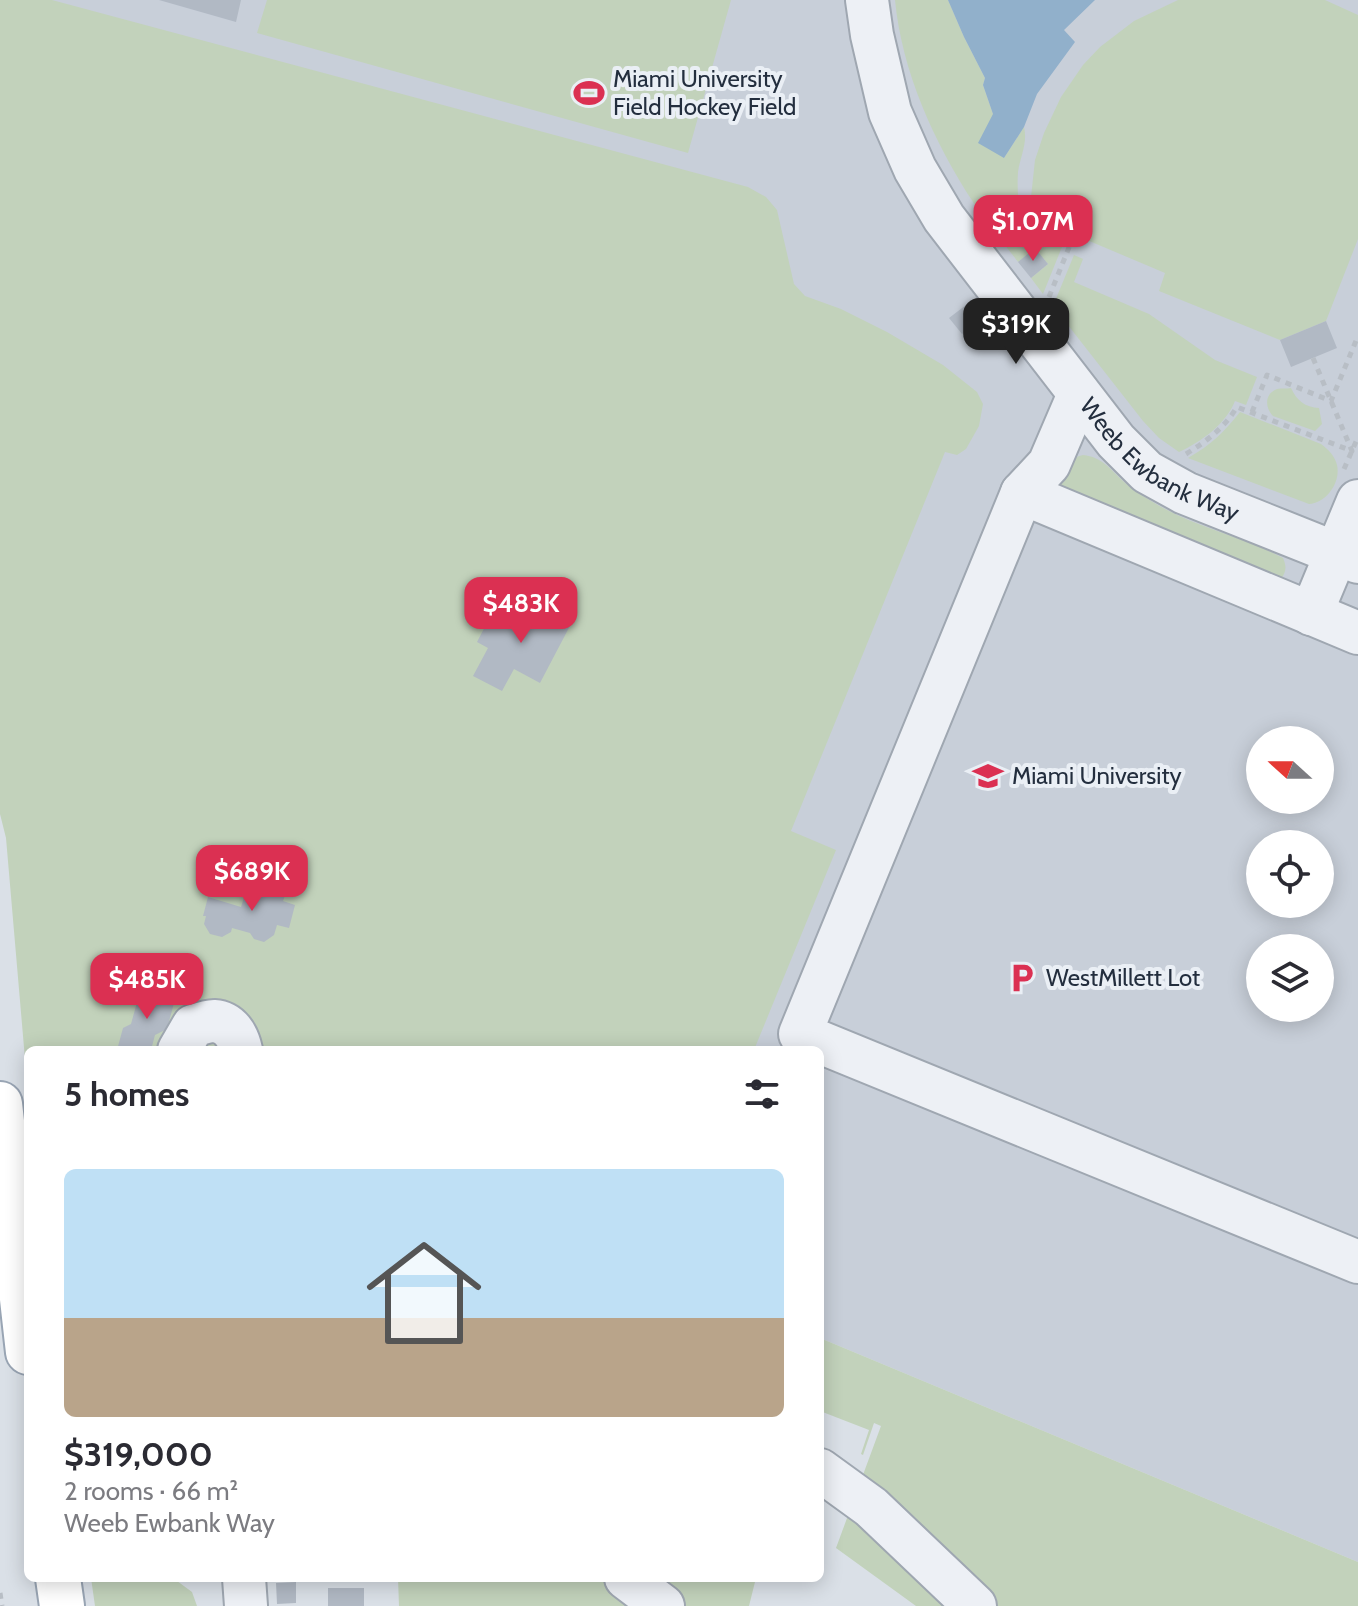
<!DOCTYPE html>
<html lang="en">
<head>
<meta charset="utf-8">
<style>
  body { margin:0; font-family:Cabin,sans-serif; background:#f2f2f3; color:#2b2b33; height:100vh; display:flex; flex-direction:column; font-size:30px; white-space:nowrap }
  * { box-sizing:border-box; margin:0 }
  p { font-size:26px; color:#7c7c81 }
  .icon { flex:none; width:44px; height:44px; fill:none; stroke:currentColor; stroke-width:2; stroke-linecap:round; stroke-linejoin:round }
  .map { position:relative; flex:1; overflow:hidden }
  .sheet { position:absolute; left:24px; top:1046px; width:800px; height:536px; display:flex; flex-direction:column; background:#fff; border-radius:12px; box-shadow:0 4px 20px #0003 }
  .sheet>* { flex:none }
  .needle { width:52px; rotate:291deg }
  .buttons { position:absolute; left:1246px; top:726px; display:grid; gap:16px }
  .buttons a { display:grid; place-items:center; width:88px; height:88px; border-radius:50%; background:#fff; box-shadow:0 4px 20px #0003; font-size:40px }
  .price { position:absolute; translate:-50% -68px; padding:0 18px; border-radius:16px; background:#db3052; color:#fff; font-size:26px; line-height:52px; filter:drop-shadow(0 2px 4px #0008) }
  .price::after { content:''; position:absolute; left:50%; top:48px; width:24px; height:18px; margin-left:-12px; background:inherit; clip-path:polygon(0 0,100% 0,50% 100%) }
  .price.current { background:#222; color:#fff }
  ul { padding:0; list-style:none }
  li { display:grid; align-content:center; gap:16px; height:424px; padding:0 40px }
  li+li { border-top:2px solid #e1e1e2 }
  li span { display:grid; place-items:center; height:248px; border-radius:12px; color:#555 }
  li>.icon { margin-inline-start:auto }
  span .icon { width:144px; height:144px; fill:#fffc; stroke-width:1 }
  li b { font-size:34px }
  h2 { display:flex; justify-content:space-between; align-items:center; height:96px; padding:0 40px; font-size:34px }
  .map>svg:first-child { display:block }
  .built { fill:#c8cfd9; fill-rule:evenodd }
  .green { fill:#c2d2bb }
  .water { fill:#91b0cb }
  .building { fill:#b1b9c4 }
  .lines { fill:none; stroke-linecap:round; stroke-linejoin:round }
  .minor-casing { stroke:#9fa7b1; stroke-width:46 }
  .major-casing { stroke:#99a5b4; stroke-width:48 }
  .path { stroke:#b8bec5; stroke-width:5; stroke-dasharray:6 6; stroke-linecap:butt }
  .minor { stroke:#edf0f5; stroke-width:42 }
  .major { stroke:#fff; stroke-width:44 }
  .labels { text-anchor:middle; stroke-width:8; stroke-linejoin:round; paint-order:stroke }
  .poi-label { font-size:24px; fill:#232e3e; stroke:#eaeff5; text-anchor:start }
  .street-label { font-size:24px; fill:#232e3e; stroke:#eaeff5 }
</style>
</head>
<body>
<div class="map">
<svg width="1358" height="1606" viewBox="0 0 1358 1606">
  <rect width="100%" height="100%" fill="#dae0e7"/>
  <path class="built" d="M0,0H1358V1562L820,1338V1050H596ZM1260,740H1320V800H1260ZM1260,844H1320V904H1260ZM1260,948H1320V1008H1260Z"/>
  <path class="green" d="M0,0H52L748,187L766,197L777,210L794,284L805,296L841,309L887,332L943,365L977,392L983,404L979,426L966,449L957,455L945,452L791,831L836,850L754,1050H28V1094L6,838L0,814Z
    M267,0H731L688,153L257,33Z
    M895,0H948L964,37L985,78L983,85L993,114L1004,158L1024,127C1028,143 1020,157 1018,172C1017,186 1018,199 1020,212L1029,216L1035,160L1044,133L1061,97L1083,65L1100,47L1134,21L1178,0H1325L1358,15V239L1326,321L1280,340L1159,291L1165,273L1068,232L1043,294L1031,278L1048,264L1035,249L1018,262C1003,242 987,223 973,202C934,142 902,72 895,0Z
    M1074,255L1083,259L1074,282L1149,314L1215,360L1257,377L1246,405L1235,401C1225,425 1202,441 1179,452L1159,438L1143,421L1053,306Z
    M1291,388C1297,401 1305,407 1319,408L1322,424L1315,431L1273,416C1265,408 1264,394 1277,389C1281,388 1286,389 1291,388Z
    M1240,412L1321,444C1328,449 1335,456 1337,465C1341,483 1326,503 1309,504L1188,458C1211,445 1224,432 1240,412Z
    M1083,455C1102,457 1110,469 1123,481C1130,488 1139,494 1148,499C1189,526 1240,535 1283,558C1287,567 1286,572 1281,579L1065,497L1057,484C1064,471 1068,458 1083,455Z
    M820,1338L1358,1562V1606H916L836,1548L881,1426L874,1423L863,1455L861,1454L869,1430L820,1411Z
    M91,1578H173L192,1592L197,1606H95Z
    M398,1578H756L749,1606H399Z"/>
  <path class="water" d="M948,0H1095L1064,30L1075,42L1037,94L1024,127L1004,158L978,143L993,114L983,85L985,78L964,37Z"/>
  <path class="building" d="M159,0H241L236,22Z
    M1035,248L1048,264L1031,278L1018,262Z
    M966,305L979,320L962,334L949,318Z
    M1326,321L1337,348L1291,367L1280,340Z
    M528,599L572,622L540,683L514,669L502,691L473,676L488,648L477,642L492,613L514,625Z
    M271,877L280,880L287,890L283,901L295,905L289,928L277,925L274,935L264,942L254,939L250,933L232,928L231,932L222,937L210,934L204,924L206,916H203L208,897L241,907L246,891L259,895L262,883Z
    M152,989L166,993L174,1003L167,1029L155,1035L151,1050H117L123,1028L131,1024L139,995Z
    M296,1582V1603L277,1604L276,1583Z
    M328,1588H364V1606H328Z"/>
  <g class="lines">
    <g class="minor-casing">
      <g id="minor">
        <path id="s1" d="M867,0L872,35L890,112L915,169L944,218L1116,441L1147,472L1185,493L1358,562"/>
        <path d="M1079,394L1049,464L1022,493L800,1034L1358,1262"/>
        <path d="M1022,493L1358,633"/>
        <path d="M1311,614L1358,501"/>
        <path d="M179,1050L193,1026C199,1024 208,1021 214,1021C230,1022 238,1036 241,1050"/>
        <path d="M820,1470L871,1507L975,1606"/>
        <path d="M244,1578L246,1606"/>
        <path d="M626,1578L663,1606"/>
      </g>
    </g>
    <g class="major-casing">
      <path id="major" d="M0,1104L28,1352
        M58,1578L62,1606"/>
    </g>
    <path class="path" d="M1049,297L1074,235
      M1252,412L1267,375L1331,401L1358,336
      M1186,454C1207,441 1224,428 1237,407L1352,451L1313,358
      M1344,469L1358,437
      M0,1593L2,1606"/>
    <use href="#minor" class="minor"/>
    <use href="#major" class="major"/>
  </g>
  <defs>
    <g id="stadium-bare" transform="scale(2.4)"><path d="M0-5a6.5 5 0 1 0 0 10a6.5 5 0 1 0 0-10ZM-3.5-1.8h7v3.6h-7Z" fill="#db3052" stroke="#eaeff5" stroke-width="2.5" paint-order="stroke"/></g>
    <g id="university-bare" transform="scale(2.4)"><path d="M0-5L7-2L0 1L-7-2ZM-4 1L0 2.5L4 1V4Q0 6-4 4Z" fill="#db3052" stroke="#eaeff5" stroke-width="2.5" paint-order="stroke"/></g>
    <g id="parking-bare" transform="scale(2.4)"><path d="M-3.5-5.5H1a3.5 3.5 0 0 1 0 7H-1V5.5H-3.5ZM-1-3.4V-.6H.8a1.4 1.4 0 0 0 0-2.8Z" fill="#db3052" stroke="#eaeff5" stroke-width="2.5" paint-order="stroke"/></g>
  </defs>
  <g fill-rule="evenodd">
    <use href="#stadium-bare" x="589" y="93"/>
    <use href="#university-bare" x="988" y="776"/>
    <use href="#parking-bare" x="1022" y="978"/>
  </g>
  <g class="labels">
    <g class="poi-label">
      <text x="613" y="87">Miami University<tspan x="613" dy="28">Field Hockey Field</tspan></text>
      <text x="1012" y="784">Miami University</text>
      <text x="1046" y="986">WestMillett Lot</text>
    </g>
    <g class="street-label">
      <text dy="8" stroke="none"><textPath href="#s1" startOffset="562">Weeb Ewbank Way</textPath></text>
    </g>
  </g>
</svg>
<div class="buttons">
<a><svg class="needle" viewBox="-14 -14 28 28"><path d="M0-13l5 13h-10z" fill="#e53935"/><path d="M0 13l5-13h-10z" fill="#7c7c81"/></svg></a>
<a><svg class="icon" aria-label="locate" viewBox="0 0 24 24"><circle cx="12" cy="12" r="6"/><path d="M12 2v4M12 18v4M2 12h4M18 12h4"/></svg></a>
<a><svg class="icon" aria-label="layers" viewBox="0 0 24 24"><path d="M12 4l9 5-9 5-9-5zM3 14l9 5 9-5"/></svg></a>
</div>
<b class="price" style="left:1033px;top:263px">$1.07M</b>
<b class="price current" style="left:1016px;top:366px">$319K</b>
<b class="price" style="left:521px;top:645px">$483K</b>
<b class="price" style="left:252px;top:913px">$689K</b>
<b class="price" style="left:147px;top:1021px">$485K</b>
<section class="sheet">
<h2>5 homes<svg class="icon" aria-label="filters" viewBox="0 0 24 24"><path d="M4 7h16M4 17h16"/><circle cx="9" cy="7" r="2"/><circle cx="15" cy="17" r="2"/></svg></h2>
<ul>
<li><span style="background:linear-gradient(#bfe0f5 60%,#b9a48a 0)"><svg class="icon" aria-label="home" viewBox="0 0 24 24"><path d="M3 11l9-7 9 7M6 9v11h12V9"/></svg></span><div><b>$319,000</b><p>2 rooms · 66 m²</p><p>Weeb Ewbank Way</p></div></li>
</ul>
</section>
</div>
</body>
</html>
